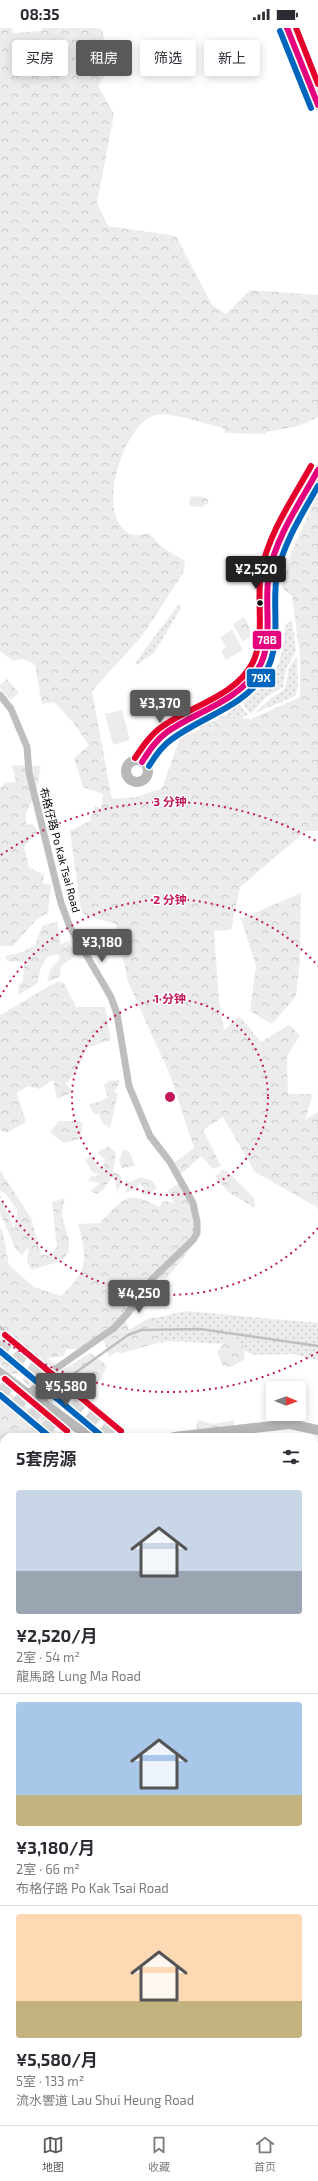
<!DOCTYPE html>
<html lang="zh">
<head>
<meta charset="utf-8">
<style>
  body { margin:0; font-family:"Exo 2","Noto Sans SC",sans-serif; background:#f7f7f7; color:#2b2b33; height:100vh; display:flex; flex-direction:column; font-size:15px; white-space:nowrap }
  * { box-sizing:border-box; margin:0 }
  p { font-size:13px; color:#7c7c81 }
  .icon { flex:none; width:22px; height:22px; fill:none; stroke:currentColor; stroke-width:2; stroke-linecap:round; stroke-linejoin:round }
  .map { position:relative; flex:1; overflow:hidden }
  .side { position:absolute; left:0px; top:1405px; width:318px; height:692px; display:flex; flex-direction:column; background:#fff; border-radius:12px 12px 0 0; box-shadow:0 2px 10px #0003 }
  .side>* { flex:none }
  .top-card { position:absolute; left:12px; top:12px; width:294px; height:36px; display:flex; gap:8px }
  .needle { width:26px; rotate:91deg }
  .controls { position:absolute; left:266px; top:1353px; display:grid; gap:8px }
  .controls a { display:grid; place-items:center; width:40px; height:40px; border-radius:4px; background:#fff; box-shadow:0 2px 10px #0003; font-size:20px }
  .price { position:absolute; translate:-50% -34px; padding:0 9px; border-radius:4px; background:#595959; color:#fff; font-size:13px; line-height:26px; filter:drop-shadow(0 1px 2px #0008) }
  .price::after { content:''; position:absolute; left:50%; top:24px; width:12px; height:9px; margin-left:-6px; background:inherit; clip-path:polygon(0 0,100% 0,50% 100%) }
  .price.current { background:#222; color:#fff }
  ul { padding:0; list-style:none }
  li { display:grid; align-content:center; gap:8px; height:212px; padding:0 16px }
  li+li { border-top:1px solid #e1e1e2 }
  li span { display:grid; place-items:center; height:124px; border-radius:4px; color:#555 }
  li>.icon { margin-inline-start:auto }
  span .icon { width:72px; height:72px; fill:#fffc; stroke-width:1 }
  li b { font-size:17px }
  h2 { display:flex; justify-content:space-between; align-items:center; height:48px; padding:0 16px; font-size:17px }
  .tag { padding:0 14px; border-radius:4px; background:#fff; box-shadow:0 2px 10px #0003; font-size:14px; line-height:36px }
  .tag.current { background:#595959; color:#fff }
  .status { display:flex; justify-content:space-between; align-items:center; height:28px; padding:0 20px; background:#fff; direction:ltr }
  .status svg { height:11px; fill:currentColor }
  .tab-bar { display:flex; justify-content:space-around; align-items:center; height:56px; border-top:1px solid #e1e1e2; background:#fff; font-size:11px; color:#7c7c81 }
  .tab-bar a { display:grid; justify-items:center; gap:2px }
  .tab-bar .current { color:#595959 }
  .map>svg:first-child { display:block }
  .grass { fill:url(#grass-dots) }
  .forest { fill:url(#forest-crowns) }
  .pitch { fill:#ececec }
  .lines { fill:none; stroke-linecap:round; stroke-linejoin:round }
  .stream { stroke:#bfbfbf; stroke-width:2.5 }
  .secondary-tunnel { stroke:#d9d9d9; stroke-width:10; stroke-dasharray:10 5; stroke-linecap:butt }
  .highway-tunnel { stroke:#d9d9d9; stroke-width:13; stroke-dasharray:13 6; stroke-linecap:butt }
  .street { stroke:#bebebe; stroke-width:7 }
  .secondary { stroke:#b8b8b8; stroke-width:10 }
  .bus-1-casing { stroke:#fff; stroke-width:9 }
  .bus-2-casing { stroke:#fff; stroke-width:9 }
  .bus-3-casing { stroke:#fff; stroke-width:9 }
  .bus-1 { stroke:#e5007d; stroke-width:6 }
  .bus-2 { stroke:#0065bd; stroke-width:6 }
  .bus-3 { stroke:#e4002b; stroke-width:6 }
  .ring { fill:none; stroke:#c2185b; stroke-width:2; stroke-dasharray:2 4 }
  .bus-dot { fill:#000; stroke:#fff; stroke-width:1.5 }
  .labels { text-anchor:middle; stroke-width:3; stroke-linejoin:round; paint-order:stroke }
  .street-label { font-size:11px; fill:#000; stroke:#fff }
  .centre { fill:#c2185b; stroke:#fff; stroke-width:2 }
  .ring-label { font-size:12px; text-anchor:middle; font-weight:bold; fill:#c2185b; stroke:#fff; stroke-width:3; stroke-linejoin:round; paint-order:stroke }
  .line-badge { stroke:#fff; stroke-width:1.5 }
  .badge-label { font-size:11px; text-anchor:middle; font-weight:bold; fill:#fff }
</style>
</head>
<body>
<div class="status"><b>08:35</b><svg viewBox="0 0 49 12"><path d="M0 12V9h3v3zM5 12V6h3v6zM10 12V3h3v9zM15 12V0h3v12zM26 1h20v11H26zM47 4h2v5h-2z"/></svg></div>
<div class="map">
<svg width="318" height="2097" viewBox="0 0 318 2097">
  <defs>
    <pattern id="grass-dots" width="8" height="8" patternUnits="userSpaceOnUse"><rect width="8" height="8" fill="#ececec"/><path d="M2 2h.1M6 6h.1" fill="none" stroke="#c9c9c9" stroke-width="1.8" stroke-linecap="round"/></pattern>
    <pattern id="forest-crowns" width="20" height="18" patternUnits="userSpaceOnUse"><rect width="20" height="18" fill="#ececec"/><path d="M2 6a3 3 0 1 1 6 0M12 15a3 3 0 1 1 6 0" fill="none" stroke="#c9c9c9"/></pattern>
  </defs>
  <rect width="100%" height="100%" fill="#fff"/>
  <path class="grass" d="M179,576L181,580L154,625L137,637L135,635Z
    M292,593L296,623L286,641L283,659L265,670L251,686L243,676C248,668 257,663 264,656C285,635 281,623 286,596Z
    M297,628L298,659L295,668L255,685L270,671L285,661L289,640Z
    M240,677L248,687L203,705L197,698L215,693Z
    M185,1283L318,1295V1331H309L294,1326L255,1327L227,1316L167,1313L160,1315L155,1290Z
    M0,1461L4,1471V1668L0,1671Z
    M314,1496L318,1497V1705L314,1708Z"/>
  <path class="forest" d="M0,0H11L14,5L39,3L43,0H98L102,2L112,37L98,58L114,86L97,175L108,198L176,208L212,277L226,286L250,262L318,267V389L299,398L266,404L265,406L225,405L223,400C205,396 172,384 155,387C123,395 91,495 134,507C138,508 144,506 149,505L163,520L185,533L183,545L143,607L92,663L112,771L137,769L162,760L180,710L208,698L211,704L219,688L251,691L300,669V627L292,568L282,560L291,525L318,465V803H306L240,859L231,902L214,903L219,973L224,1002L239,988L261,1014L289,997L300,1007L287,1028L288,1066H313L305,1092L318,1084V1182L317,1179L255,1144L223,1089L203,1102L221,1138L213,1141L201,1128L179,1148L174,1135L194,1120L170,1047L128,954L116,896L85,887L81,882L70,803L90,793L95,778L101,780L103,766L83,759L74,730L89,717L72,693L54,674L42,676L35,636L22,631L13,633L0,623Z
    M199,468L207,471L209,475L202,479L189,478L190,469Z
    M244,589L250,600V609L243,614L233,596Z
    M7,651L19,665L10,672L0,660V657Z
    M12,737L41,738L35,767L26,785V797L33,796L39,805L33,808L24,819L29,840L44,846L43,855L51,857L48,885L37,891L13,918H0V759L6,755L16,754Z
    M301,865L300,934L296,968L272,996L250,983L256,938L241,891Z
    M57,894L61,917L67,913L76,927L61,938L60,949L47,954L50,942L60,930L58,926L47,929L40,942L37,956L18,967L19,956L23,953L24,934L7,933L5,928L22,924L35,917L42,898Z
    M58,953L64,955L76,979H105L111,1012L88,1019L76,1044L66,1056L74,1064L57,1071L53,1052L39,1061L28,1058L17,1065L26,1094L6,1105L0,1102V987Z
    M119,1052V1056L114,1063L118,1066L110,1100L103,1096L99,1086H94L89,1077L108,1070L104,1057L108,1053Z
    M59,1093H74L83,1095L80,1111L63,1115L50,1104Z
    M109,1118L116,1125L113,1144L120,1147L122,1153L117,1165L115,1150H111L104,1161L97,1166L90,1163L100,1155L88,1153L90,1149L100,1147L92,1144L85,1132L92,1128L97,1138L103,1140L105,1131L97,1125Z
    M124,1121L130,1125L135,1138L122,1140L119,1132Z
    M0,1138V1142L31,1190L41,1226L49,1228L57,1219L52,1174L65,1170C64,1175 61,1183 62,1188C65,1203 78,1224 59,1233C52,1237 41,1238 32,1242L27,1234L29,1219L22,1227L16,1222L0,1185V1172L4,1175L14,1201L18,1183L5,1165L0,1163Z
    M223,1141L229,1145L254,1170L255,1180L228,1164L216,1149Z
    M140,1149L153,1153L157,1161L147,1167L141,1166L144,1159L140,1155L134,1162L125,1165L127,1159L126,1153L131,1154Z
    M178,1156L195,1170L201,1201L193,1217L167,1250L145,1251L150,1264L160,1259C157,1281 148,1275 134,1284C131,1286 128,1290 126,1293L129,1302L149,1290H155L162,1314L122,1325L116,1324L109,1329L104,1312L82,1322L66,1321L64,1328L47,1330L58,1338L57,1345L42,1358L30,1359L22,1352L39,1330L11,1307L0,1309V1200L2,1201L9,1237L34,1259L61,1268C88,1243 88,1231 78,1196L100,1195C124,1171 125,1161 159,1179L164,1173L174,1175L168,1162Z
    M230,1308L243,1318L245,1331L231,1339L223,1338L217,1324Z
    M12,1315L8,1324L19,1345L9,1346L0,1335V1316Z
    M91,1325L107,1338L100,1353L56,1367L61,1369V1383L92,1409C73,1409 57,1383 43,1393L64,1409H4V1471L0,1461V1366L10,1364L39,1389L40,1378L36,1370L62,1351V1342Z
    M198,1392L213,1396L234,1392V1404L228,1405L226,1409H200L196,1397Z
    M4,1665V1875L0,1872V1668Z
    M318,1705V2097H314L312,2093H314V1708Z
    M0,1892L4,1895V2000H0Z
    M5,2093H180L173,2095L174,2097L29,2095L8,2097Z
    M232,2093H256L258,2097L262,2093H278L280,2097H225Z"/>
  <path class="pitch" d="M232,602L243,622L226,632L221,623L226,620L220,609Z
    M122,682L130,712L113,717L105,686Z"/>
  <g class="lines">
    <path class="stream" d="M0,1299L55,1348L68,1350L128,1307L141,1302L200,1301L318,1318"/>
    <path class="secondary-tunnel" d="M288,1L311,60"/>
    <path class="highway-tunnel" d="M0,1313L116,1409
      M0,1357L62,1409
      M314,1574L318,1577
      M314,1619L318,1622"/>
    <path class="street" d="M0,667L11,681L27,719L29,745L61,875L70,899L111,969L117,986L129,1058L150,1108L170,1134L193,1175L197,1194V1205L193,1212L152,1251L128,1285L114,1300L54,1342L29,1365L0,1343
      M0,1872L4,1874
      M296,2097V2093"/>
    <path class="secondary" d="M287,0L288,1
      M311,60L318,77
      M126 743a11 11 0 1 1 22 0a11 11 0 1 1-22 0Z
      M142,734C165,685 234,685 259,640C272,615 264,574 269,546C276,509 300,475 318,442
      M29,1365L76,1399L95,1409
      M174,1409L290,1396L318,1402"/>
    <g class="bus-1-casing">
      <path id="bus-1" d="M287,0L318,77
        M142,734C149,723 156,712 167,704C197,683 237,674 258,641C275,614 263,575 269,546C276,508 300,475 318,442"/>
    </g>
    <g class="bus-2-casing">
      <path id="bus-2" d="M280,3L311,80
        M149,738C155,728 162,718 172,711C203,688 244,679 265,645C283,616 271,577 277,546C284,514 302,486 318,458
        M0,1323L103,1409
        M0,1367L50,1409"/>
    </g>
    <g class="bus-3-casing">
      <path id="bus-3" d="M296,0L318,56
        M135,730C143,718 151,706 163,698C191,678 235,668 252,636C266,610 256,574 261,545C268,506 292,472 311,438
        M5,1307L121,1403
        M5,1351L67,1403"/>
    </g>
    <use href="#bus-1" class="bus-1"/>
    <use href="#bus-2" class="bus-2"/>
    <use href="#bus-3" class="bus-3"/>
  </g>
  <g class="ring">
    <circle cx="170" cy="1069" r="98"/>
    <path d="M318 1200A197 197 0 0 1 0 1169M0 969A197 197 0 0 1 318 938"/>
    <path d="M318 1324A295 295 0 0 1 1 1311M1 827A295 295 0 0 1 318 814"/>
  </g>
  <circle class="bus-dot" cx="260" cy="575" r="3.5"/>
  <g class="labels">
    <g class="street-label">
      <text transform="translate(60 822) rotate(75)" y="4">布格仔路 Po Kak Tsai Road</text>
    </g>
  </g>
  <circle cx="170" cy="1069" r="6" class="centre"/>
  <g class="ring-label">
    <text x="170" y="778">3 分钟</text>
    <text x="170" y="876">2 分钟</text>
    <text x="170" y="975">1 分钟</text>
  </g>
  <g class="line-badge">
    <rect x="252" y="602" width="30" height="20" rx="4" fill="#e5007d"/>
    <rect x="246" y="640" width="30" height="20" rx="4" fill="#0065bd"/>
  </g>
  <g class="badge-label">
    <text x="267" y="616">78B</text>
    <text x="261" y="654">79X</text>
  </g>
</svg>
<div class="controls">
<a><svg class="needle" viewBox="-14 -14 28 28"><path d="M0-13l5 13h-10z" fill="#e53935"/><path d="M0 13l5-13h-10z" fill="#7c7c81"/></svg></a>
</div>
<b class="price current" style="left:256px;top:562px">¥2,520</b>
<b class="price" style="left:160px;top:696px">¥3,370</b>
<b class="price" style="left:102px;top:935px">¥3,180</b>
<b class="price" style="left:139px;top:1286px">¥4,250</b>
<b class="price" style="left:66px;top:1379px">¥5,580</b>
<div class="top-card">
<a class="tag">买房</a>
<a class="tag current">租房</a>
<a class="tag">筛选</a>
<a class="tag">新上</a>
</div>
<section class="side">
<h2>5套房源<svg class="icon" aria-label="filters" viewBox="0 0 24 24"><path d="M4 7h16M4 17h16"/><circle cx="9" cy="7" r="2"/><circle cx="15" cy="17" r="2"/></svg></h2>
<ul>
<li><span style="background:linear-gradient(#c9d6e8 65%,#9aa5b1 0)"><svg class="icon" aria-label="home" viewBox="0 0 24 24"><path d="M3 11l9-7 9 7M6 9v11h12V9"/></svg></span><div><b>¥2,520/月</b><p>2室 · 54 m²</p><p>龍馬路 Lung Ma Road</p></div></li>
<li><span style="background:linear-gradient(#a9c7e8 75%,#c2b280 0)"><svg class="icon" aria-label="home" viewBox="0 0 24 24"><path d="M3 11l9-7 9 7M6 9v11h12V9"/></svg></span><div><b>¥3,180/月</b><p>2室 · 66 m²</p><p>布格仔路 Po Kak Tsai Road</p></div></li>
<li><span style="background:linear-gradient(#ffd9b3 70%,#c2b280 0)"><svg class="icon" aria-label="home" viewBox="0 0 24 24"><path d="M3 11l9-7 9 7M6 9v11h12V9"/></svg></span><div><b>¥5,580/月</b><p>5室 · 133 m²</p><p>流水響道 Lau Shui Heung Road</p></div></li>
</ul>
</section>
</div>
<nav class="tab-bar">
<a class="current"><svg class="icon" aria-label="map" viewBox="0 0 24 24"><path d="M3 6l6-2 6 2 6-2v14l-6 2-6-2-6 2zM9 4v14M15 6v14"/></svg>地图</a>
<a><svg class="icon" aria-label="saved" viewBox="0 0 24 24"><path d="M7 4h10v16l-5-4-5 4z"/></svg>收藏</a>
<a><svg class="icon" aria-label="home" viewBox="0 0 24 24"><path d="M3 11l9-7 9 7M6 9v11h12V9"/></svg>首页</a>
</nav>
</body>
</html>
